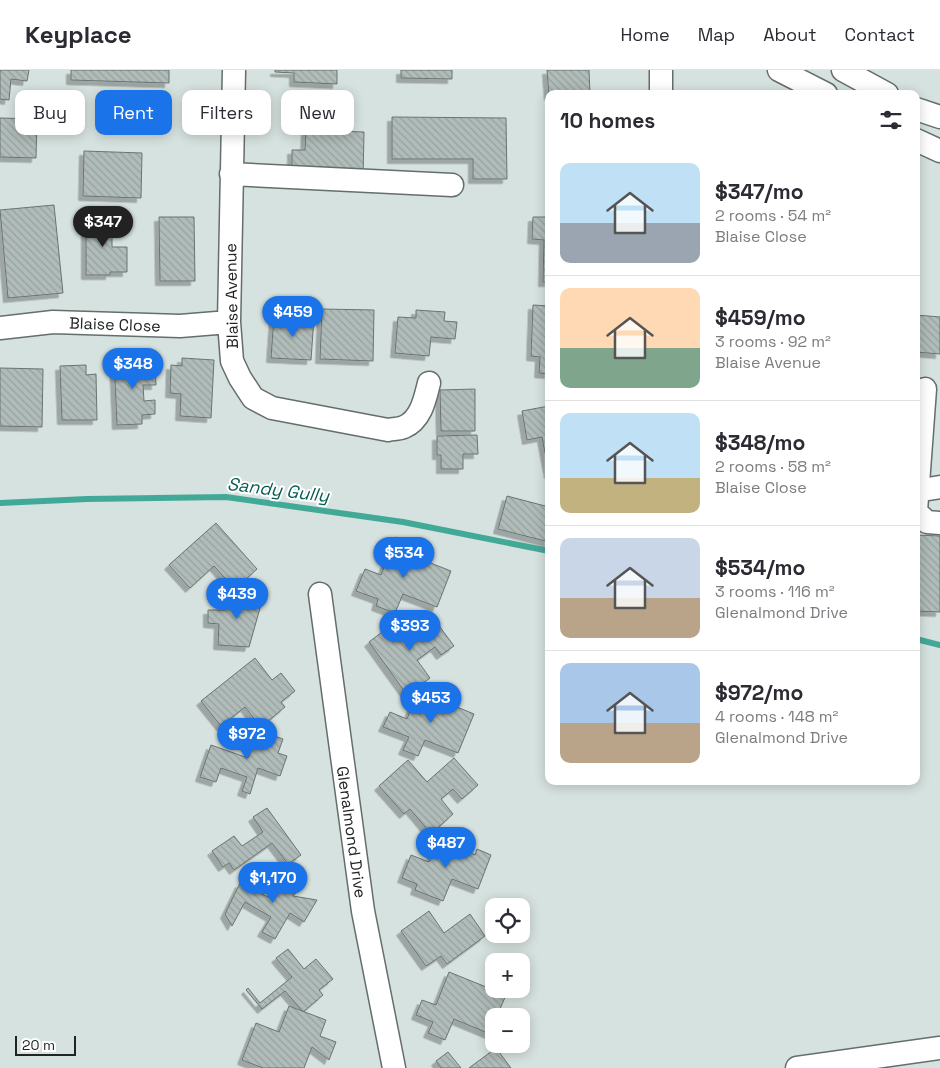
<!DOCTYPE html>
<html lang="en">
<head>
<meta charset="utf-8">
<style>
  body { margin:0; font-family:"Space Grotesk",sans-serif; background:#f7f7f7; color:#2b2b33; height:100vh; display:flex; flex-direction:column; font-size:19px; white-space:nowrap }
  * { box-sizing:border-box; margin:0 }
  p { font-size:16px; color:#7c7c81 }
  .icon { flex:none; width:28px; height:28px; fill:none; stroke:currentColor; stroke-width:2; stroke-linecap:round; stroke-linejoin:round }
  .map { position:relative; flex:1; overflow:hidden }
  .panel { position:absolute; left:545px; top:20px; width:375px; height:695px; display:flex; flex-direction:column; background:#fff; border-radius:10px; box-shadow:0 2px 12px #0003 }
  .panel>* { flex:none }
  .guide { position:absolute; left:15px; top:20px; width:455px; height:45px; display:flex; gap:10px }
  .controls { position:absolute; left:485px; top:828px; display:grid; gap:10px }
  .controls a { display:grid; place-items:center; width:45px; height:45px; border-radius:10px; background:#fff; box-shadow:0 2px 12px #0003; font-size:25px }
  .scale { position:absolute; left:15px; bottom:12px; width:61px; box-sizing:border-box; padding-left:5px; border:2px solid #202423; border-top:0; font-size:14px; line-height:18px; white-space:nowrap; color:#202423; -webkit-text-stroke:4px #fff; paint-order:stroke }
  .price { position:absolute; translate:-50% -42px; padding:0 11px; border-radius:18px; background:#1a73e8; color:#fff; font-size:16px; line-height:32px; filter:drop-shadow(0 1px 2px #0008) }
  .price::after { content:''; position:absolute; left:50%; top:30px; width:15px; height:11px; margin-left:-8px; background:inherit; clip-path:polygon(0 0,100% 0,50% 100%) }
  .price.selected { background:#222; color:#fff }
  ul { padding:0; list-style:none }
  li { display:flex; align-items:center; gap:15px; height:125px; padding:0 15px }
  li+li { border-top:1px solid #e1e1e2 }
  li span { display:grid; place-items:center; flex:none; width:140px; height:100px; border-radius:10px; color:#555 }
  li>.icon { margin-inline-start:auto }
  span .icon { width:60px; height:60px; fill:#fffc; stroke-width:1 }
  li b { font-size:21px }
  h2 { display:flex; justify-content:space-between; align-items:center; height:60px; padding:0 15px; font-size:21px }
  .pill { padding:0 18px; border-radius:10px; background:#fff; box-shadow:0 2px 12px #0003; font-size:18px; line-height:45px }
  .pill.selected { background:#1a73e8; color:#fff }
  header { display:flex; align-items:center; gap:30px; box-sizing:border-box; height:70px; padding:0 25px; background:#fff; border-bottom:1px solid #e1e1e2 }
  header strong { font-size:24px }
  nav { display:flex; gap:28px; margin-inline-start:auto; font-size:18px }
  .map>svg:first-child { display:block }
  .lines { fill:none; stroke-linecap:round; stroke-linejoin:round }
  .stream { stroke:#43a997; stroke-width:6 }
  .building { fill:url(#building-back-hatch); stroke:#6a7472; filter:url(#shadow) }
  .minor-casing { stroke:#646e6c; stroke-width:25 }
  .minor { stroke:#fff; stroke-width:22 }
  .labels { text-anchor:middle; stroke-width:4; stroke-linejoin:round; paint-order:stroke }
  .street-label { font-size:16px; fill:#202423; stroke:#fff }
  .water-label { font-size:18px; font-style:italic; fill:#055e51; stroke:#fff }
</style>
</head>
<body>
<header>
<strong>Keyplace</strong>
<nav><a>Home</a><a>Map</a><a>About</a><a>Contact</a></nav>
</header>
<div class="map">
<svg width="940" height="998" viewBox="0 0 940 998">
  <defs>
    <pattern id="building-back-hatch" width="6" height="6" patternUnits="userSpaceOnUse" patternTransform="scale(1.25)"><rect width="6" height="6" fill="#b0bcb9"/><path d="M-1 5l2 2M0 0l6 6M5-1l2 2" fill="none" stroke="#97a19f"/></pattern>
    <filter id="shadow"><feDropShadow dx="-4.5" dy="4.5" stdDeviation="0" flood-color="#0004"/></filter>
  </defs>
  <rect width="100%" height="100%" fill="#d6e2df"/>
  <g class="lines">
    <path class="stream" d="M0,433L87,429L226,427L403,452L549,481
      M916,569L940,575"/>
  </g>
  <path class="building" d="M0,0H29L27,11L11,9L9,30L0,29Z
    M71,0H169V13L71,10Z
    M275,0H337V14L294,12V3L275,2Z
    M401,0H452V9L401,8Z
    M547,0H589L590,24H549V26Z
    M392,47L506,48L507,109H473V89H392Z
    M0,48L37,49L36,88L0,87Z
    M306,60L364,62L363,108L292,106V80H305Z
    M84,81L142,83L141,128L83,126Z
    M54,135L63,223L8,228L0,140Z
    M86,146H112V177H127V202H110V205H86Z
    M159,147H194L195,211H160Z
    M533,147H549V212H543L544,170L532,169Z
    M533,235L549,236V304L539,303L540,287L531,286Z
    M322,239L374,240L373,291L320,289Z
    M416,240L445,242L444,251L457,252L455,269L431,267L429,286L395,283L398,247L416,248Z
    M916,245L940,247V284L916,282Z
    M274,246L314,248L311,290L271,288Z
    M142,287V296L155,295L156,315H143L144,331L155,330V344L142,345V354L117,355L114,288Z
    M182,288L214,290L211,348L180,346L181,324L170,323L171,295L182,296Z
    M86,295V305L96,304L97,350H62L60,296Z
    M0,298L43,299L42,357L0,356Z
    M475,319V361H441L440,320Z
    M549,336V404L542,367L527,370L522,341Z
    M477,365L478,384H463V399H441V385H437V366Z
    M507,426L549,437V472L498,459Z
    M216,453L257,499L235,519L214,496L190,518L169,495Z
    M916,465L940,466V542L916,541Z
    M395,467L415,474L410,485L451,501L437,537L403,524L395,543L376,536L378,529L356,521L365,499L381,505Z
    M246,520L264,524L249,577L218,575L219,554L208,553V540H225L227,528H244Z
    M434,549L454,576L441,585L435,577L417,590L430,608L407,625L369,572L395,552L407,568Z
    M255,588L272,610L281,603L295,621L281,632L285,637L261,657L245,637L221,656L201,631Z
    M418,621L474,644L458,683L425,670L418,686L403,680L409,667L383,657L390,642L407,649Z
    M258,660L283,669L278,683L287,686L280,706L258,698L250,724L242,721L247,707L221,698L216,712L200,707L211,675L248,688Z
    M454,688L478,715L462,729L453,719L441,729L453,744L431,764L410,739L404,744L379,716L408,690L427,712Z
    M267,738L301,785L288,794L272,773L234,800L229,793L223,797L212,781L234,766L242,776L263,762L253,747Z
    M440,763L452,768L449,774L475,785L477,779L491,785L478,819L452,809L443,831L415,820L417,814L402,808L411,785L429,792Z
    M281,804L304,814L293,826L317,830L304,852L290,843L275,869L262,862L271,847L245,832L232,856L225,844L240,813L270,828Z
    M429,841L444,863L470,844L485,866L447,894L441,886L426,896L401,861Z
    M288,879L304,899L316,889L333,909L319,920L323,925L303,942L285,921L262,939L246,920L248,918L260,933L292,907L276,888Z
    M449,902L506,925L497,946H494V955L490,964L454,949L445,970L428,963L433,952L416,945L422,930L436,935Z
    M289,936L326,950L320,966L336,972L329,990L312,977L304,998H263L242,990L256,953L279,962Z
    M496,978L511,998H469Z
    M448,982L461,998H441L436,991Z"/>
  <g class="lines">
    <g class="minor-casing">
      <path id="minor" d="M234,0L229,252L232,291L240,308L253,328L272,338L388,360C393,359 399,359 404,357C421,350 425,329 429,313
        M661,0V24
        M779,0L826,24
        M843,0L887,24
        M916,39L940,47
        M916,70L940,81
        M231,104L452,115
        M0,258L53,252L180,256L229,252
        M916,421L940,417
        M916,441L925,319
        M916,442L927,452L940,453
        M320,524L363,841L394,998
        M797,998L940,978"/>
    </g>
    <use href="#minor" class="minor"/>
  </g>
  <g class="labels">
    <g class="street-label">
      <text transform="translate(231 226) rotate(-91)" y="6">Blaise Avenue</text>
      <text transform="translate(115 254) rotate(2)" y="6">Blaise Close</text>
      <text transform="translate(352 762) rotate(82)" y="6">Glenalmond Drive</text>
    </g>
    <g class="water-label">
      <text transform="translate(278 420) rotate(7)" y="6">Sandy Gully</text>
    </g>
  </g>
</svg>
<div class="controls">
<a><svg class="icon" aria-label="locate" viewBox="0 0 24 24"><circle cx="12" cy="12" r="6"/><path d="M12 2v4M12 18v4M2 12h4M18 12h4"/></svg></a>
<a>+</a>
<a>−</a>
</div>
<div class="scale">20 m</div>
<b class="price selected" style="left:103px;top:178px">$347</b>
<b class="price" style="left:293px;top:268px">$459</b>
<b class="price" style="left:133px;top:320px">$348</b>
<b class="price" style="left:404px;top:509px">$534</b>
<b class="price" style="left:237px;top:550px">$439</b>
<b class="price" style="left:410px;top:582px">$393</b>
<b class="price" style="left:431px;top:654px">$453</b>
<b class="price" style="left:247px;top:690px">$972</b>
<b class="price" style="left:446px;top:799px">$487</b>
<b class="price" style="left:273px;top:834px">$1,170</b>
<div class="guide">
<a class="pill">Buy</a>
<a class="pill selected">Rent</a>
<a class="pill">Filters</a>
<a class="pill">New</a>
</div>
<section class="panel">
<h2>10 homes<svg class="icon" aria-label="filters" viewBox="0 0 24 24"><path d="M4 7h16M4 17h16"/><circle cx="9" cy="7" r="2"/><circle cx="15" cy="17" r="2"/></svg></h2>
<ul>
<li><span style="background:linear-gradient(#bfe0f5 60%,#9aa5b1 0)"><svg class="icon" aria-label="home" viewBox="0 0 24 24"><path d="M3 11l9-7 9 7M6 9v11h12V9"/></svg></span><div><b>$347/mo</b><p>2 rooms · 54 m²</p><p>Blaise Close</p></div></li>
<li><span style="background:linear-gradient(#ffd9b3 60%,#7fa58c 0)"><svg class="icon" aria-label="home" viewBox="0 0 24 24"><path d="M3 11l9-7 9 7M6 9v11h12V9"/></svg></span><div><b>$459/mo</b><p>3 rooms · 92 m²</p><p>Blaise Avenue</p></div></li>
<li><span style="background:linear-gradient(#bfe0f5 65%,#c2b280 0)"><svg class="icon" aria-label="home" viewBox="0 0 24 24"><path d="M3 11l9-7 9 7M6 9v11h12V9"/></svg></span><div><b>$348/mo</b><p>2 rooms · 58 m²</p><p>Blaise Close</p></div></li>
<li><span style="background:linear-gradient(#c9d6e8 60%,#b9a48a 0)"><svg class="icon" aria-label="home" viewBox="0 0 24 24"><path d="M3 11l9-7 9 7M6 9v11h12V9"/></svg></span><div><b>$534/mo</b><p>3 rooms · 116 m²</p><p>Glenalmond Drive</p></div></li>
<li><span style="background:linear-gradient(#a9c7e8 60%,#b9a48a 0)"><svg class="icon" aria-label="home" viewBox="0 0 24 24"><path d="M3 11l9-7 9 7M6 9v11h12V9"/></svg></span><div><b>$972/mo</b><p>4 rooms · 148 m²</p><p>Glenalmond Drive</p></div></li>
</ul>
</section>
</div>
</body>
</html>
